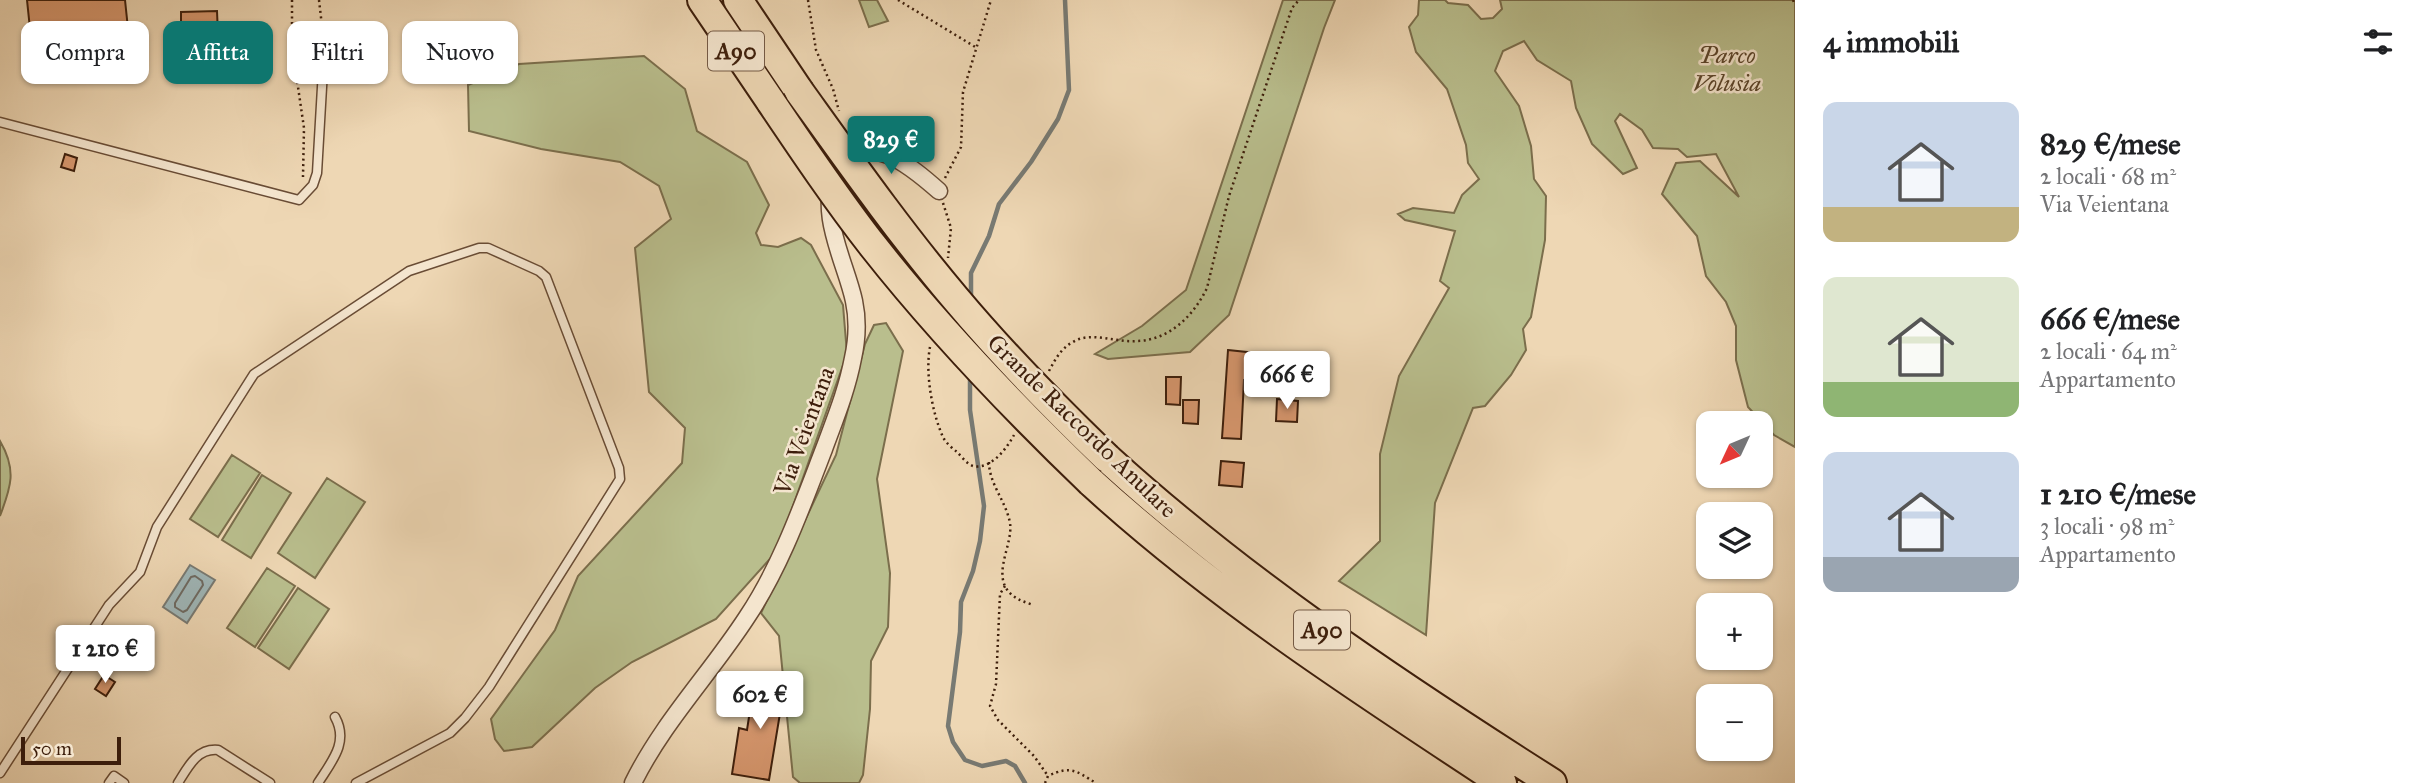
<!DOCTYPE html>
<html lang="it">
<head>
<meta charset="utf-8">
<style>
  body { margin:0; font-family:"IM FELL Great Primer",serif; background:#f6f6f6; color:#202124; height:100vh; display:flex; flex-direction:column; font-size:26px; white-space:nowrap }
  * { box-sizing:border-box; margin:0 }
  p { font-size:23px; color:#757577 }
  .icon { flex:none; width:38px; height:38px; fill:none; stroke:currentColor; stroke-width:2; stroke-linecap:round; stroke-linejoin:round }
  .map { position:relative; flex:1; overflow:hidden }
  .details { display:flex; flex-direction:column; background:#fff; width:630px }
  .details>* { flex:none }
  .hud { position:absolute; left:21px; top:21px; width:665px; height:63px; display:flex; gap:14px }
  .needle { width:46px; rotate:226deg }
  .tools { position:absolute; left:1696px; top:411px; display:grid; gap:14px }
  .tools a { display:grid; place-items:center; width:77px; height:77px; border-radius:14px; background:#fff; box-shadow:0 2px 5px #0004; font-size:35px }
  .scale { position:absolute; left:21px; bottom:18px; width:100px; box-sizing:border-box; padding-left:7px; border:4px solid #3d1e0b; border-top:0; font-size:19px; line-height:24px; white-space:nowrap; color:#3d1e0b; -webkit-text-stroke:5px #f4e5ce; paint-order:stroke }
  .price { position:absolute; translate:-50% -60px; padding:0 16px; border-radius:7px; background:#fff; color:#222; font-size:23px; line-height:46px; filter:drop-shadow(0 2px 4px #0008) }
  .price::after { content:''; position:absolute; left:50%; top:42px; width:21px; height:16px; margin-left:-10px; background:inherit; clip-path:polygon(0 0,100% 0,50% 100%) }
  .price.on { background:#0f766e; color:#fff }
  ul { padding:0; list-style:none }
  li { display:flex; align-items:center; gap:21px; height:175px; padding:0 28px }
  li span { display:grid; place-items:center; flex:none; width:196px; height:140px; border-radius:14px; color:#555 }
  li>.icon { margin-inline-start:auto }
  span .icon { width:84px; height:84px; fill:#fffc; stroke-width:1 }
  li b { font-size:30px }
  h2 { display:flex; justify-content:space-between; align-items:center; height:84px; padding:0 28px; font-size:30px }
  .chip { padding:0 24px; border-radius:14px; background:#fff; box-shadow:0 2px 5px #0004; font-size:24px; line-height:63px }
  .chip.on { background:#0f766e; color:#fff }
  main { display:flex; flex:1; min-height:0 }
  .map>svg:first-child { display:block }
  .green { fill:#b9be8d; stroke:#7b6e4c; stroke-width:2 }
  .water { fill:#9fb7b9; stroke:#787a73; stroke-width:2 }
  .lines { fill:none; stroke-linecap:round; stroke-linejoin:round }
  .shore { stroke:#6e6a62; stroke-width:2 }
  .stream { stroke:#787a73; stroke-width:4.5 }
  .building { fill:#d7976e; stroke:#3d1e0b; stroke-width:2 }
  .service-casing { stroke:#694c35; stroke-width:11 }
  .minor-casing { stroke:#694c35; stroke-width:19 }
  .motorway-casing { stroke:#3d1e0b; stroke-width:32 }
  .path { stroke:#3d1e0b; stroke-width:2.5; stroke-dasharray:2 3.5; stroke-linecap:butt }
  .service { stroke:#f4e5ce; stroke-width:8 }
  .minor { stroke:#f4e5ce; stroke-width:16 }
  .motorway { stroke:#eed7b4; stroke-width:28 }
  .motorway-bridge-casing { stroke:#3d1e0b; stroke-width:32; stroke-linecap:butt }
  .motorway-bridge { stroke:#eed7b4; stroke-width:28 }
  .labels { text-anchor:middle; stroke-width:5; stroke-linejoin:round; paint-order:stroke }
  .shield { fill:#f4e5ce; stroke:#745a46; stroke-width:2 }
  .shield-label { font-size:23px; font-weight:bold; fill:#3d1e0b }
  .park-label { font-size:24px; font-style:italic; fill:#5c462c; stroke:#f4e5ce }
  .street-label { font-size:24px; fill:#3d1e0b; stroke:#f4e5ce }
</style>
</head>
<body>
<main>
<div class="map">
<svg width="1795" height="783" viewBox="0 0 1795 783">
  <rect width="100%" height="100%" fill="#eed7b4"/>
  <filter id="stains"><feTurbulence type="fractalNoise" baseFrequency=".00286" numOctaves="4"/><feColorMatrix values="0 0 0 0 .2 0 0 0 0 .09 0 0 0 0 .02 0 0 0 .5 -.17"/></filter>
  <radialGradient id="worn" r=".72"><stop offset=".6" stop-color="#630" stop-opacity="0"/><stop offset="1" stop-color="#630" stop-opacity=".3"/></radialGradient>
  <path class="green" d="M859,0H877L888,21L869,27Z
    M1283,0H1335L1324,28L1229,315L1190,352L1108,359L1095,354L1142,326L1186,290Z
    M1419,0H1445L1448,3L1468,5L1481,19L1493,18L1502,9L1500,0H1795V447L1774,435L1748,407L1736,360V326L1726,302L1706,276L1697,236L1662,194L1676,163L1700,161L1739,197L1716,154L1687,157L1678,149L1653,148L1642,130L1620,114L1615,121L1637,168L1623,174L1592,144L1576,108L1571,81L1537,60L1524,41L1503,51L1495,71L1519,106L1531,146L1534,179L1546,196L1545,240L1531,317L1523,329L1526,350L1511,375L1485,406L1473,408L1435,503L1426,635L1339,581L1380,541V454L1399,376L1449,288L1440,281L1455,231L1405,220L1398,214L1413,208L1454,213L1462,195L1479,179L1468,163L1466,145L1447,89L1416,52L1409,27L1418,15Z
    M644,56L685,89L697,131L747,162L769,205L756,233L761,245L778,247L801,238L811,245L843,305L847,354L777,551L716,619L632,662L595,688L532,747L504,751L495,739L491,719L555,630L578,576L682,463L685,428L649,392L635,248L671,219L659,186L620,162L541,149L469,131L468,85L519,64Z
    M886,323L903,351L877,479L890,573L888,627L871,661L870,709L863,775L859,783H800L793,777L779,636L761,613L836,455L865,344L874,325Z
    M0,441C17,470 11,487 0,516Z
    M232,455L260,473L218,537L190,519Z
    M262,475L291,493L251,558L222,540Z
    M327,478L365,502L315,578L278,553Z
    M267,568L295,586L255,647L227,628Z
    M298,588L329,609L289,669L258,648Z"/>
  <path class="water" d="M190,565L215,580L187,623L163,607Z"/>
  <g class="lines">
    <path class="shore" d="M195,576L202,581L203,585L187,610L183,612L175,607V603L191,577Z"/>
    <path class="stream" d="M971,298V273L989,236L999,204L1031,162L1058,119L1069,90L1065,0
      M970,377V410L984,506L980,541L973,571L961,602L960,632L948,726L953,742L965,760L982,766L1006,761L1015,766L1025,783"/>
  </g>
  <path class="building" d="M27,0H125L132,67L91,71L88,43L32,48Z
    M217,11L218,35L195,36L194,24H181V12Z
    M65,154L77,158L74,171L61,167Z
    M1228,350L1256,353L1254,375L1248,374L1247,380H1244L1241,439L1222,438Z
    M1166,377H1181L1180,405L1166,404Z
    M1277,399L1298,401L1297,422L1276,421Z
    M1183,400H1199L1198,424L1183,423Z
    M1221,461L1244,463L1242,487L1219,485Z
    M104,675L115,682L106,696L95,689Z
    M755,678L785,683L769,780L732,774L739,728L747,730Z"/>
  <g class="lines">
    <g class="service-casing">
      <path id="service" d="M0,122L299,200L313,185L317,173L323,70
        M0,773L109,605L140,572L157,527L254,374L409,271L479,248H488L539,271L546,277L619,468L620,479L489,687L465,718L450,733L356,783
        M109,783L114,776L124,783
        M178,783C188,767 197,748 218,750L270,783
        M318,783C332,761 349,742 335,717"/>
    </g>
    <g class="minor-casing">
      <path id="minor" d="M633,783C663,722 710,674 747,617C781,566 802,506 824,449C835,419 847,390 853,358C857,340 858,320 854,301C846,263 816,211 837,172C864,125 913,168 939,191"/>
    </g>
    <g class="motorway-casing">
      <path id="motorway" d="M702,0L771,102
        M738,0L799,91
        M1107,458C1243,582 1396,684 1552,783
        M1091,482C1218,598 1359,689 1502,783"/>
    </g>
    <path class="path" d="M292,0V46L304,128L303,177
      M319,0L326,61
      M808,0L816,50L833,89L839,111
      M898,0L977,48
      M1793,0L1795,5
      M945,178L961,147L963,92L991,0
      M943,203L951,228L948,258
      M930,347C925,372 932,413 943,437C946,443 952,448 957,452C962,457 967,464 973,466C991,470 1007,448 1014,435
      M1049,371C1055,360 1061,348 1073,342C1084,335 1098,337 1110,339C1119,340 1128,342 1137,341C1170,340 1194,315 1207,288L1229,196L1292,8L1299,0
      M989,462C989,484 1006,501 1010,523C1013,543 995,569 1006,588C1012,598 1022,601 1033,605
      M1005,586L1000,594L996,684L990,706L998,720L1034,756L1048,776
      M1045,783L1048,776C1071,765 1076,771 1096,783"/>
    <use href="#service" class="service"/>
    <use href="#minor" class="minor"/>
    <use href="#motorway" class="motorway"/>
    <g class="motorway-bridge-casing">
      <path id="motorway-bridge" d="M799,91C850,162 900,233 956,299C1003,355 1054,407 1107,458
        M771,102C804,151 837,200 873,246C940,331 1014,408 1091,482"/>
    </g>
    <use href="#motorway-bridge" class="motorway-bridge"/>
  </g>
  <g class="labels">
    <g class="shield">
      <rect x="708" y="31.5" width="56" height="39" rx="5"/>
      <rect x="1294" y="610.5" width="56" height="39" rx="5"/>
    </g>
    <g class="shield-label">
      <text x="736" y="59">A90</text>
      <text x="1322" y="638">A90</text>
    </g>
    <g class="park-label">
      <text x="1727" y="63">Parco<tspan x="1727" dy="28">Volusia</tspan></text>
    </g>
    <g class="street-label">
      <text transform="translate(1082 426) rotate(44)" y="8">Grande Raccordo Anulare</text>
      <text transform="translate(804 431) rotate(-70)" y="8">Via Veientana</text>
    </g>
  </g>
  <rect width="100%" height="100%" filter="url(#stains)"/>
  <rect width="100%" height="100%" fill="url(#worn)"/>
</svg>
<div class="tools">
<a><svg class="needle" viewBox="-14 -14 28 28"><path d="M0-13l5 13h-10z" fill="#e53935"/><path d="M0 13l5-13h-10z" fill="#757577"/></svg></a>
<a><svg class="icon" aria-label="layers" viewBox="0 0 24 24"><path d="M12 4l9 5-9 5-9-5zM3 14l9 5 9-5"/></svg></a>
<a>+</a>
<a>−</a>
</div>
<div class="scale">50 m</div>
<b class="price on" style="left:891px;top:176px">829 €</b>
<b class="price" style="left:1287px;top:411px">666 €</b>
<b class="price" style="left:105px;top:685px">1 210 €</b>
<b class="price" style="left:760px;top:731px">602 €</b>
<div class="hud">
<a class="chip">Compra</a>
<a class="chip on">Affitta</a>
<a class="chip">Filtri</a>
<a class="chip">Nuovo</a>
</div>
</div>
<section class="details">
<h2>4 immobili<svg class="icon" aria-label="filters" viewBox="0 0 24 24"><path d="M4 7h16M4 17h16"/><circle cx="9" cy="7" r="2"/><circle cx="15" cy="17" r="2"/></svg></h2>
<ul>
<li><span style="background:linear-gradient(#c9d6e8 75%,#c2b280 0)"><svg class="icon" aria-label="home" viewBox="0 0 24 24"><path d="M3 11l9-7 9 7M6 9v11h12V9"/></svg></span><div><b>829 €/mese</b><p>2 locali · 68 m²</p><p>Via Veientana</p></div></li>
<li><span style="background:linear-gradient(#dfe7d0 75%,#8fb573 0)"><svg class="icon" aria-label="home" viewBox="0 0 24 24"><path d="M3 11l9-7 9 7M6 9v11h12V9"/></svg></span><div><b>666 €/mese</b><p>2 locali · 64 m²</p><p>Appartamento</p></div></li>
<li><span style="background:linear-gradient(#c9d6e8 75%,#9aa5b1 0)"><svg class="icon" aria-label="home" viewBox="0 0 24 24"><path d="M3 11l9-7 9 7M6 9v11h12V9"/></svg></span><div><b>1 210 €/mese</b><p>3 locali · 98 m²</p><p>Appartamento</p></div></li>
</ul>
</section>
</main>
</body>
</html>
